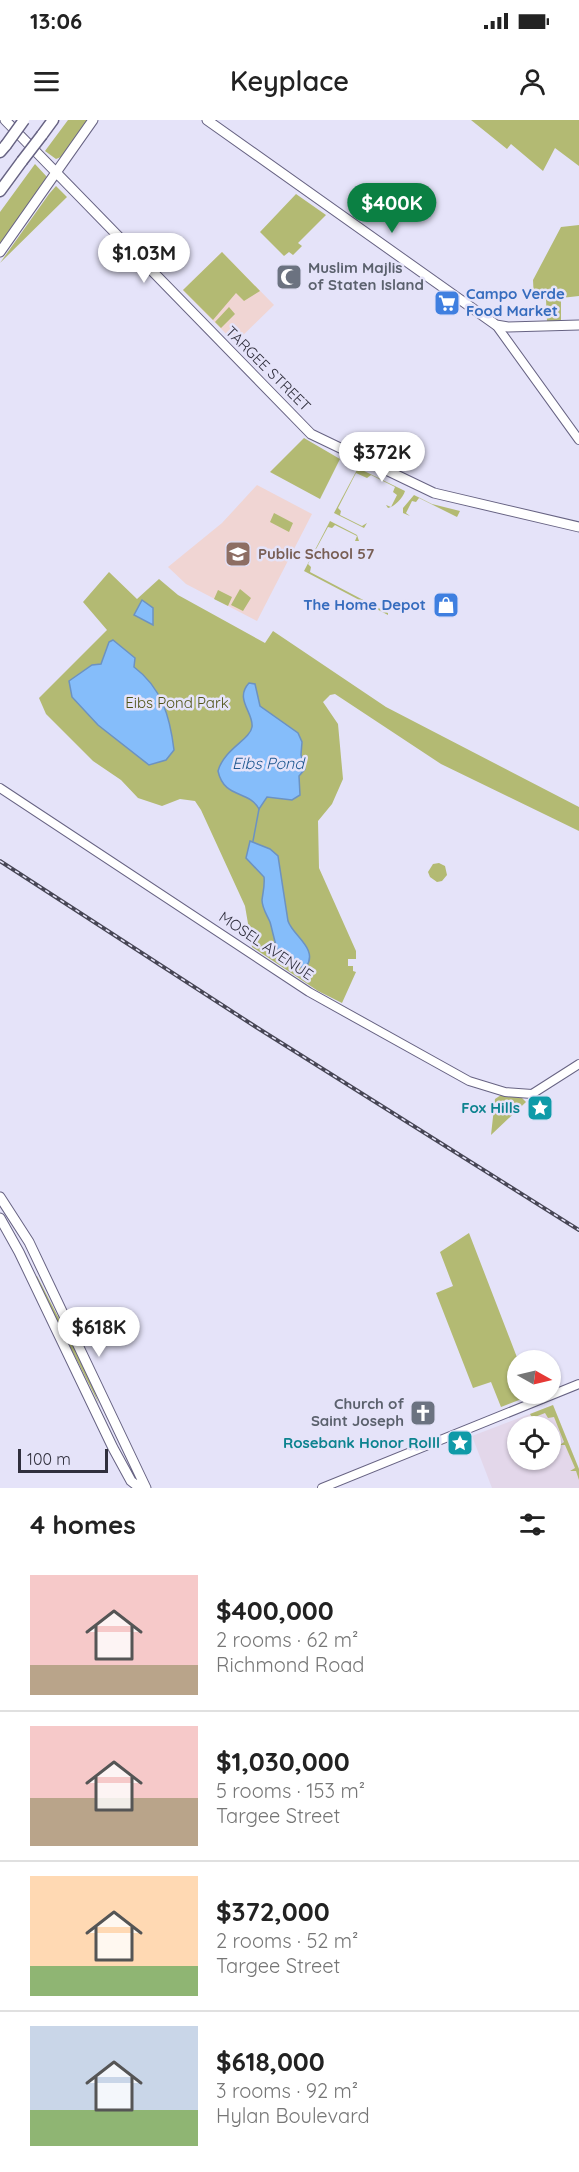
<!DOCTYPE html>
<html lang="en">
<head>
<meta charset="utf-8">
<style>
  body { margin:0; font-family:Quicksand,sans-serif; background:#f6f6f6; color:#222; height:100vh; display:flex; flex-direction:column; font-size:22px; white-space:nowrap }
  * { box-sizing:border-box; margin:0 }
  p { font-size:20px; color:#767676 }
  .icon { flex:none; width:33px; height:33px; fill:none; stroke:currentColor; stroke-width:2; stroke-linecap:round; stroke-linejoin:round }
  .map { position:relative; height:1368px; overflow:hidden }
  .panel { display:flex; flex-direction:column; background:#fff; flex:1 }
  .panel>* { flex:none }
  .needle { width:39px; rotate:98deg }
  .tools { position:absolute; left:507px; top:1230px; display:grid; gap:12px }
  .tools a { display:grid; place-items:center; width:54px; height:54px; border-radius:50%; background:#fff; box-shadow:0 2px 4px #0004; font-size:30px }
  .scale { position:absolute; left:18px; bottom:15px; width:90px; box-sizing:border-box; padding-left:6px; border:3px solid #302f3d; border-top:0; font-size:16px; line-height:21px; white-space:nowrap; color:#302f3d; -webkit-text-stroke:4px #e5e3f9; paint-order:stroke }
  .price { position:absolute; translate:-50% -51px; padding:0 14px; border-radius:21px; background:#fff; color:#222; font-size:20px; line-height:39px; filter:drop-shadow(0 2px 3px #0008) }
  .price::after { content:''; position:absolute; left:50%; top:36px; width:18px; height:14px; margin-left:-9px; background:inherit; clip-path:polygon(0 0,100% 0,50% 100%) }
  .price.active { background:#0b8043; color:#fff }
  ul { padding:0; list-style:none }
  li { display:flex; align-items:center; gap:18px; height:150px; padding:0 30px }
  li+li { border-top:2px solid #e0e0e0 }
  li span { display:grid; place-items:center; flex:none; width:168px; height:120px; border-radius:0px; color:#555 }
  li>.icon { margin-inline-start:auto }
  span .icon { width:72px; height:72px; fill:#fffc; stroke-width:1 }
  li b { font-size:26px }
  h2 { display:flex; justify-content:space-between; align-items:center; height:72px; padding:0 30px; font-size:26px }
  .status { display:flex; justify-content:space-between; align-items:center; height:42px; padding:0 30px; background:#fff; direction:ltr }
  .status svg { height:16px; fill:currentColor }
  header { display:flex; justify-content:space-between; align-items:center; height:78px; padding:0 30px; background:#fff; font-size:27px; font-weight:600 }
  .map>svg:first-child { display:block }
  .commercial { fill:#e3d7ea; fill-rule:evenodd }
  .education { fill:#f0d5d3 }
  .green { fill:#b3ba73 }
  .water { fill:#85bdfa; stroke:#6c92c1; stroke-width:1.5 }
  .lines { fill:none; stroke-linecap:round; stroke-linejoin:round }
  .stream { stroke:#6c92c1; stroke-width:1.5 }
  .minor-casing { stroke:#676383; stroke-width:10 }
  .major-casing { stroke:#676383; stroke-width:11 }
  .highway-casing { stroke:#676383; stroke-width:13 }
  .minor { stroke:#fff; stroke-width:8 }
  .major { stroke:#fff; stroke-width:9 }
  .highway { stroke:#fff; stroke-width:10 }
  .rail-casing { stroke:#474655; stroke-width:4 }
  .rail { stroke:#e5e3f9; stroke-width:1.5; stroke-dasharray:4.5; stroke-linecap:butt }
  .highway-bridge-casing { stroke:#676383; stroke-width:13; stroke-linecap:butt }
  .highway-bridge { stroke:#fff; stroke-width:10 }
  .labels { text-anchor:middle; stroke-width:5; stroke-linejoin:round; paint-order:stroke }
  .worship-label { font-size:15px; font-weight:bold; fill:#5b616d; stroke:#e5e3f9; text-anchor:start }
  .shop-label { font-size:15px; font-weight:bold; fill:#366cbe; stroke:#e5e3f9; text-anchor:start }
  .street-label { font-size:15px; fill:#302f3d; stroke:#e5e3f9 }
  .education-label { font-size:15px; font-weight:bold; fill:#785e54; stroke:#e5e3f9; text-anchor:start }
  .park-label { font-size:15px; fill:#4f5316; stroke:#e5e3f9 }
  .culture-label { font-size:15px; font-weight:bold; fill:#0d838f; stroke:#e5e3f9; text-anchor:end }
  .water-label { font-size:16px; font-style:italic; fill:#1f5890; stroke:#e5e3f9 }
</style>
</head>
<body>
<div class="status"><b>13:06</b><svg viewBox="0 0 49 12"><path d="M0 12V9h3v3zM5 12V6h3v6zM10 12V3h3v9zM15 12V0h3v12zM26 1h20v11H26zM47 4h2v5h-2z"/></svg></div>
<header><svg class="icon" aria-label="menu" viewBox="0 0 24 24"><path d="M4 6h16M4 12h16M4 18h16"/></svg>Keyplace<svg class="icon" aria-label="person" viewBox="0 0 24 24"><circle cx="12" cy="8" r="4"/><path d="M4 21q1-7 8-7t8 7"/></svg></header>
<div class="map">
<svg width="579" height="1368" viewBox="0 0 579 1368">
  <rect width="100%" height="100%" fill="#e5e3f9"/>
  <path class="commercial" d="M553,1285L579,1349V1368H492L472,1316ZM518,1306H550V1340H518Z"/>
  <path class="education" d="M222,132L274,185L235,223L183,170Z
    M257,365L312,394L257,501L186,464L168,447L222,403Z"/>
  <path class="green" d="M68,0H87L61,37L56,39L45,31Z
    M471,0H579V46L555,28L543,51L511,24L507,29Z
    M35,44L47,57L0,124V92Z
    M56,66L67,77L0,143L49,74Z
    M296,74L326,95L298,123L302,126L293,135L289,132L284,136L260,112Z
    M579,105V176L561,178V201H547L546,179L534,180L533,160L561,107Z
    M222,132L260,171L244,181L236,173L213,200L183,170Z
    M229,187L235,194L221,208L215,202Z
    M304,318L340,339L320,379L270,352Z
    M358,348L405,371C403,378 394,387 388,388L386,385L391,387L397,375L393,372L395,367L371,355L367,358L356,353L338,388L341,391L340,395L362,406L367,403L364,408L334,393Z
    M414,375L432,384L460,391L457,397L419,378L416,382L412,381L406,393L410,396L403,393V388Z
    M274,393L293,403L289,412L270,402Z
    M330,401L357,415L359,421H355L357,416L335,405L332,408L328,407L308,444L311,447L310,452L388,493V495L304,451Z
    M109,452L137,479L159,459L178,475L265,523L273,511L386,587L579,687V711L441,644L335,574L330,575L323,582L338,604L343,659L332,684L318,701L319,748L356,831V839H348V846H353V851L356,852L342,883L318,871L252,827L245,786L201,690L195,681L180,679L162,686L138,678L121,660L93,641L46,594L39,578L107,510L83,482Z
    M240,469L251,478L243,491L231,485Z
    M218,470L232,477L228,486L214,479Z
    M439,743L445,746L447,755L442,761L437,762L430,757L428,752L433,744Z
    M501,975L522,978L526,982L491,1015L495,979Z
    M469,1113L518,1240V1274L532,1275L501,1287L491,1262L473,1268L436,1173L453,1166L440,1132Z
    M37,1156L89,1257L99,1284L35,1157Z
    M553,1285L579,1349V1360L576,1351H570L575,1348L565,1325H560L564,1322L554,1297L548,1298L545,1293L535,1297V1302L530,1294Z"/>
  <path class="water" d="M142,480L153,488V505L134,495Z
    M113,520L135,538L134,547C162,568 170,597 174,630L166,640L149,645L98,605L72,577L69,561L92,545L101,544L109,522Z
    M249,563L255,564L260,586L298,613L302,622L301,635L305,649L299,656L300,675L292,680L267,677L259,689C249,670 224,679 218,651C224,629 250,620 252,607C254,593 234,579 249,563Z
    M250,721L270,729L278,736L288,801C293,816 319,829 306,847C276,850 276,822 270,802C267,795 262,788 262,780C263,772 265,765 264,757L246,738Z"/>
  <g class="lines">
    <path class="stream" d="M253,721L259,689"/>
    <g class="minor-casing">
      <path id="minor" d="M496,205L579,320
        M0,668L309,872L469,961L505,972L532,974L579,944
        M322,1368L579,1264"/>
    </g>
    <g class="major-casing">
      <path id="major" d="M5,0L311,314L434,373L579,407
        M207,0L496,205L508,207L579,205
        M0,132L93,0
        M0,1077L29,1122L146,1368
        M0,1098L19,1132L113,1328L131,1361L140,1368"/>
    </g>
    <g class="highway-casing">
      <path id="highway" d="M42,15L53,0
        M0,32L6,25
        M0,71L22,41"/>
    </g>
    <use href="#minor" class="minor"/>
    <use href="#major" class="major"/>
    <use href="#highway" class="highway"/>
    <g class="rail-casing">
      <path id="rail" d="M0,741L256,907L579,1110"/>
    </g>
    <use href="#rail" class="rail"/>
    <g class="highway-bridge-casing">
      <path id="highway-bridge" d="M6,25L24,0
        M22,41L42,15"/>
    </g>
    <use href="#highway-bridge" class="highway-bridge"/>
  </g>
  <defs>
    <g id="mosque-square" transform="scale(1.35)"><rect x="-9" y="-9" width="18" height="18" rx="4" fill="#6b7280" stroke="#e5e3f9"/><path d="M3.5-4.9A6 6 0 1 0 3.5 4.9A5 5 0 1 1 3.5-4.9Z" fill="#fff"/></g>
    <g id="supermarket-square" transform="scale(1.35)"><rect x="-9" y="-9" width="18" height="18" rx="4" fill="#3f7fe0" stroke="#e5e3f9"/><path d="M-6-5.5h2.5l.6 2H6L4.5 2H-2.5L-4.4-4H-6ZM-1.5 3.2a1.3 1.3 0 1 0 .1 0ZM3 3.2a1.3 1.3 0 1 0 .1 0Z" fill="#fff"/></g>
    <g id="school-square" transform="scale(1.35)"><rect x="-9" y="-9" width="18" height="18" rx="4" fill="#8d6e63" stroke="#e5e3f9"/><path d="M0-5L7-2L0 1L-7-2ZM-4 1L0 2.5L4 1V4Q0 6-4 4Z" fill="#fff"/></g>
    <g id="shop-square" transform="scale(1.35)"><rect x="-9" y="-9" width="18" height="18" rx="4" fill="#3f7fe0" stroke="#e5e3f9"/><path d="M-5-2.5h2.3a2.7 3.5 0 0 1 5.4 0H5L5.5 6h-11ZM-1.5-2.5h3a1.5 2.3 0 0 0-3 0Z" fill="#fff"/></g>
    <g id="sight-square" transform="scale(1.35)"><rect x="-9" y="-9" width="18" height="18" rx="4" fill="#0f9aa8" stroke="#e5e3f9"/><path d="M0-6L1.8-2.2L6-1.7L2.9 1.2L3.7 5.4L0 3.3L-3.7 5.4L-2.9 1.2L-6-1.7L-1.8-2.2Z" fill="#fff"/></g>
    <g id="church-square" transform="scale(1.35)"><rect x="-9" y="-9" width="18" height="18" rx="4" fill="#6b7280" stroke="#e5e3f9"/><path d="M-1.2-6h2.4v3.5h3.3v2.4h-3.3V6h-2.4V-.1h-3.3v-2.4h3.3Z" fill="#fff"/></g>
  </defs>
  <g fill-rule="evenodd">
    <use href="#mosque-square" x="289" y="157"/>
    <use href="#supermarket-square" x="447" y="183"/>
    <use href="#school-square" x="238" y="434"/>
    <use href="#shop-square" x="446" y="485"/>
    <use href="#sight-square" x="540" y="988"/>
    <use href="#church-square" x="423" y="1293"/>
    <use href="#sight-square" x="460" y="1323"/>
  </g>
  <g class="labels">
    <g class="worship-label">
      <text x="308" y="153">Muslim Majlis<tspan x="308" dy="17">of Staten Island</tspan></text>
      <text x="404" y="1289" text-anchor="end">Church of<tspan x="404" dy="17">Saint Joseph</tspan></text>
    </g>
    <g class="shop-label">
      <text x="466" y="179">Campo Verde<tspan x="466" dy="17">Food Market</tspan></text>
      <text x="426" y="490" text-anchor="end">The Home Depot</text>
    </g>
    <g class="street-label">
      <text transform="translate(268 249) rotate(45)" y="5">TARGEE STREET</text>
      <text transform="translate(266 826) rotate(34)" y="5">MOSEL AVENUE</text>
    </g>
    <g class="education-label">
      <text x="258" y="439">Public School 57</text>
    </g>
    <g class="park-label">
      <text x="177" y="588">Eibs Pond Park</text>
    </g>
    <g class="culture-label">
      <text x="520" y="993">Fox Hills</text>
      <text x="440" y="1328">Rosebank Honor Rolll</text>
    </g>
    <g class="water-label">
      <text x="268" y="649">Eibs Pond</text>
    </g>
  </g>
</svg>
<div class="tools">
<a><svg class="needle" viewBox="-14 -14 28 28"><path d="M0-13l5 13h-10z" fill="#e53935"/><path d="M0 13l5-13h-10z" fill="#767676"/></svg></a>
<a><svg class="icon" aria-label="locate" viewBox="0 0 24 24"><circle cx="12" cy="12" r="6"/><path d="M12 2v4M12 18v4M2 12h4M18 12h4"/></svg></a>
</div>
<div class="scale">100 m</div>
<b class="price active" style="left:392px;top:114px">$400K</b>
<b class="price" style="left:144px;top:164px">$1.03M</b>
<b class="price" style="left:382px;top:363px">$372K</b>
<b class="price" style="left:99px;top:1238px">$618K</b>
</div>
<section class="panel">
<h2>4 homes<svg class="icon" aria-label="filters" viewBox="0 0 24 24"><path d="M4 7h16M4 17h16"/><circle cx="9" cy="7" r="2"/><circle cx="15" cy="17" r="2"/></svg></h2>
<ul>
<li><span style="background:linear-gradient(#f6c9c9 75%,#b9a48a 0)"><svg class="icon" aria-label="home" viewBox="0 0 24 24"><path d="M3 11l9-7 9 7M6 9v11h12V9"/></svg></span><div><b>$400,000</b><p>2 rooms · 62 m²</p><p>Richmond Road</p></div></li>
<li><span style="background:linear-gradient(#f6c9c9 60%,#b9a48a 0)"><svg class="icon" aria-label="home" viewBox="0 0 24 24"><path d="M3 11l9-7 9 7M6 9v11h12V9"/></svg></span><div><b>$1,030,000</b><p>5 rooms · 153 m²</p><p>Targee Street</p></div></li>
<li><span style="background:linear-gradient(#ffd9b3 75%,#8fb573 0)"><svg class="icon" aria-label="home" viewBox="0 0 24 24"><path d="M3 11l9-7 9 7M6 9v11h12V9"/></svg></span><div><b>$372,000</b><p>2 rooms · 52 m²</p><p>Targee Street</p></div></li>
<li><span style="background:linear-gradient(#c9d6e8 70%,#8fb573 0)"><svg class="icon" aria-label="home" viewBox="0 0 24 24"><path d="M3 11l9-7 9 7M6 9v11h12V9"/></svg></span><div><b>$618,000</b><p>3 rooms · 92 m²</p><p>Hylan Boulevard</p></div></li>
</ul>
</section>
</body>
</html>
